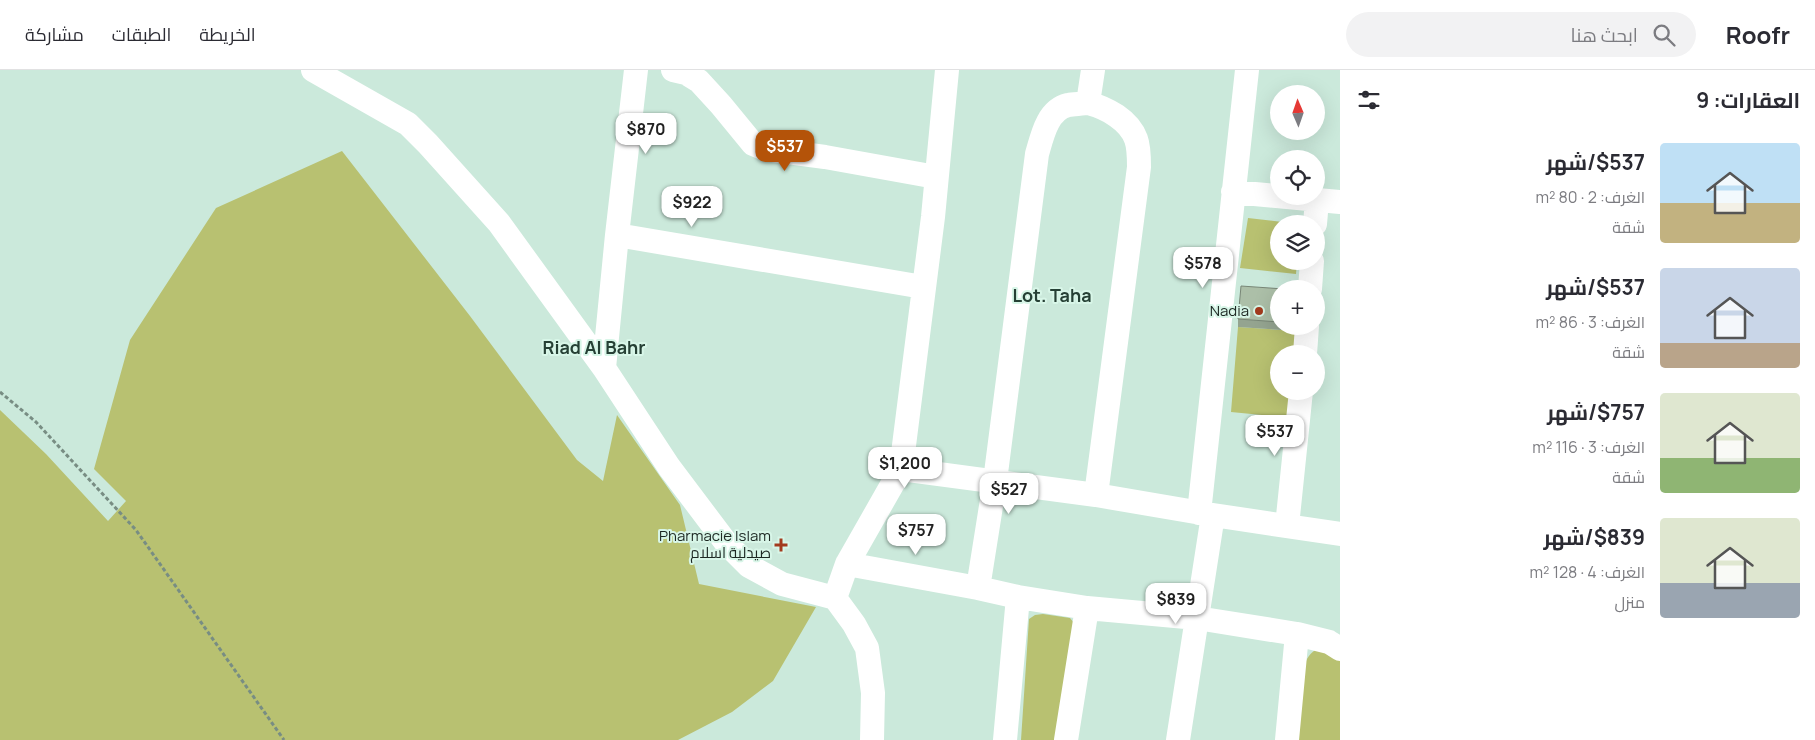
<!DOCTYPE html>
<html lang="ar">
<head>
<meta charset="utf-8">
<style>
  body { margin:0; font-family:Manrope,Cairo,sans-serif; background:#f2f2f3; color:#2b2b33; direction:rtl; height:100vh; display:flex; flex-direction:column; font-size:19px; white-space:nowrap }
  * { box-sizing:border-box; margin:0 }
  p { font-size:16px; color:#7c7c81 }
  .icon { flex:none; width:28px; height:28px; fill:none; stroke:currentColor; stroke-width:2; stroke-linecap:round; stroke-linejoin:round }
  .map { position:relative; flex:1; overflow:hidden; direction:ltr }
  .sheet { display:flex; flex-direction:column; background:#fff; width:475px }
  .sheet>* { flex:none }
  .needle { width:32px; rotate:358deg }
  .fabs { position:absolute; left:1270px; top:15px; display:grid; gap:10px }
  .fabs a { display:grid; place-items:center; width:55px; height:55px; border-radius:50%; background:#fff; box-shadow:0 5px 20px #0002; font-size:25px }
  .price { position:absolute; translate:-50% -42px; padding:0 11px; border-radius:10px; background:#fff; color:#222; font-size:16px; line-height:32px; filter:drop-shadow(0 1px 2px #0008) }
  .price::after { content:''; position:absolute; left:50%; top:30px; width:15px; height:11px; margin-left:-8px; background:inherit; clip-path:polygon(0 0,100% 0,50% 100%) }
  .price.current { background:#b45309; color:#fff }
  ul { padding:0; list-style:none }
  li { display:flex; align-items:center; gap:15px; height:125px; padding:0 15px }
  li span { display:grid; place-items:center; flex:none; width:140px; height:100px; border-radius:5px; color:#555 }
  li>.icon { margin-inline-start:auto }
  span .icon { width:60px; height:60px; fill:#fffc; stroke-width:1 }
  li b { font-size:21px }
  h2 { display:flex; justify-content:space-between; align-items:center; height:60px; padding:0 15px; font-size:21px }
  header { display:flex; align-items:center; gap:30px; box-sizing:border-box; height:70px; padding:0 25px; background:#fff; border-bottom:1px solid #e1e1e2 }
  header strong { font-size:24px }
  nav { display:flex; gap:28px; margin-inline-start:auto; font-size:18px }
  .search { width:350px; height:45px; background:#f2f2f3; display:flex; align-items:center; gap:12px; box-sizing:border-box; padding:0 18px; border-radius:28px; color:#7c7c81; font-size:19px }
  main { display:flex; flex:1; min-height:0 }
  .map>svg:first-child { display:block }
  .green { fill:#b8c171 }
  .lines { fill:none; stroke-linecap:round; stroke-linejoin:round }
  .path { stroke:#788d83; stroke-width:3; stroke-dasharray:4 2.5; stroke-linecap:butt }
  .minor { stroke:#fff; stroke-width:24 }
  .wall { fill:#94a490 }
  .building { fill:#acbfa8; stroke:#788676 }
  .poi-dot { fill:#a33b1e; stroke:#d8f6e8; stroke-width:2 }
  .labels { text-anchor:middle; stroke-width:4; stroke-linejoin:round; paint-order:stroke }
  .poi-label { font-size:15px; fill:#1d2823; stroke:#d8f6e8; text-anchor:end }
  .quarter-label { font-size:18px; font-weight:bold; fill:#264035; stroke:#d8f6e8 }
</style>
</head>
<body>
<header>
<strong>Roofr</strong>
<div class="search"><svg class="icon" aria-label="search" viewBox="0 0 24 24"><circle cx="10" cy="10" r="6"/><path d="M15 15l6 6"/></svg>ابحث هنا</div>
<nav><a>الخريطة</a><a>الطبقات</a><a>مشاركة</a></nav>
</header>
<main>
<section class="sheet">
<h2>العقارات: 9<svg class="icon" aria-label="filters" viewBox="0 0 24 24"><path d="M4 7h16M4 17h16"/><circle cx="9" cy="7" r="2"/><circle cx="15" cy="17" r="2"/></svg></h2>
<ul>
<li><span style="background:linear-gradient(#bfe0f5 60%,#c2b280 0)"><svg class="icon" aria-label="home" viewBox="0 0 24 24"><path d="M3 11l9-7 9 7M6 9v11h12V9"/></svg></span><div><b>$537/شهر</b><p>الغرف: 2 · 80 m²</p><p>شقة</p></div></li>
<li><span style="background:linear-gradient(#c9d6e8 75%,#b9a48a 0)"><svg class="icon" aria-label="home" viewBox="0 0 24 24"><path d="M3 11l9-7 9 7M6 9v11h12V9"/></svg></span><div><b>$537/شهر</b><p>الغرف: 3 · 86 m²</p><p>شقة</p></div></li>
<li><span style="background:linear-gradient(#dfe7d0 65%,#8fb573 0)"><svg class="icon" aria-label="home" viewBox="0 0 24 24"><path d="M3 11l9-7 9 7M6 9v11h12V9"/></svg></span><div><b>$757/شهر</b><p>الغرف: 3 · 116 m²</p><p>شقة</p></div></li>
<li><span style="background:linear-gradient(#dfe7d0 65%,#9aa5b1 0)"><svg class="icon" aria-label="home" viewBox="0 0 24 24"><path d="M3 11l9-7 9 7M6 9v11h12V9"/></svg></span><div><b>$839/شهر</b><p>الغرف: 4 · 128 m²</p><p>منزل</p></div></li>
</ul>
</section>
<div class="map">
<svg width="1340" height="670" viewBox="0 0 1340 670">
  <rect width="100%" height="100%" fill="#cbe9db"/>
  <path class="green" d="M342,81L470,246L577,390L603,411L617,345L680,435L699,514L816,537L773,611L732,642L678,670H0V340L46,384L108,451L126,431L94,399L130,270L216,138Z
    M1248,148L1299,154H1279V191H1297L1296,204L1240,198Z
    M1238,257L1297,261L1296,284H1279V321H1294L1292,348L1231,342Z
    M1043,544L1070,548L1074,553L1060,670H1021L1029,549L1035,545Z
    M1319,578L1340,585V670H1297L1303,598C1307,588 1310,582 1319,578Z"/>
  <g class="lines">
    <path class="path" d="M0,322L36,352L136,460L284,670"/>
    <path class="minor" d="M313,0L408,54L428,74L499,153L604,298L669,397L727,474L749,496L782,514L835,528L854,554L867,578L873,623L872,670
      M673,0L686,3L699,11L721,35L753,74L765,79L825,87L936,107
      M947,0L933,147L901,399L1096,425L1213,445L1340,464
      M1093,0L1088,33C1107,38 1129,50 1136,69C1139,77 1139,88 1139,97L1096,425
      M1088,33C1082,34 1074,34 1068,35C1047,40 1042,67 1037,84L995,411L978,518L1018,527L1087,538L1197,548L1297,564L1329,572L1340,579
      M1233,122L1340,132
      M1315,154L1317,130
      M617,165L636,0
      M1310,219L1312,191
      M1305,284L1307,256
      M604,298L617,165L923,217
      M1199,443L1247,0
      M1287,456L1301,321
      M847,494L978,518
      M835,528L847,494L901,399
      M1005,670L1018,527
      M1066,670L1087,538
      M1178,670L1213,445
      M1287,670L1297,564"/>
  </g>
  <path class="wall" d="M1279,219V256H1298L1297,261L1238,257V249Z"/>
  <path class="building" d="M1241,216L1284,219H1279V252L1238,249Z"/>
  <g class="poi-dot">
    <circle cx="1259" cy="241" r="5"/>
    <path d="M778.5 467.5h5v5h5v5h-5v5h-5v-5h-5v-5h5z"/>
  </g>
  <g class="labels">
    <g class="poi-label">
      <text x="1249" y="246">Nadia</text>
      <text x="771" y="471">Pharmacie Islam<tspan x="771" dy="17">صيدلية اسلام</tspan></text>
    </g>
    <g class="quarter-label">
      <text x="1052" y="232">Lot. Taha</text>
      <text x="594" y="284">Riad Al Bahr</text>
    </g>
  </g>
</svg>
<div class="fabs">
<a><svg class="needle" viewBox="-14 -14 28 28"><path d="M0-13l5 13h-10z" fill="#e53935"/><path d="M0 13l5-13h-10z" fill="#7c7c81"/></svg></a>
<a><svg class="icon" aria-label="locate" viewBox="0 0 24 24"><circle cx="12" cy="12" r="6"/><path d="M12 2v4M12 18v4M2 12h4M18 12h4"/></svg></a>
<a><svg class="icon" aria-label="layers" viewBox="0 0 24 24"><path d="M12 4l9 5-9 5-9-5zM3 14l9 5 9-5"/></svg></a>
<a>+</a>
<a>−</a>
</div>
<b class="price" style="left:646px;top:85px">$870</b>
<b class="price current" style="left:785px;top:102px">$537</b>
<b class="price" style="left:692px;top:158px">$922</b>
<b class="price" style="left:1203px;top:219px">$578</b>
<b class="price" style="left:1275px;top:387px">$537</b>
<b class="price" style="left:905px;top:419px">$1,200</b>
<b class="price" style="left:1009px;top:445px">$527</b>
<b class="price" style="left:916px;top:486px">$757</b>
<b class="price" style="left:1176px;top:555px">$839</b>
</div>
</main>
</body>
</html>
